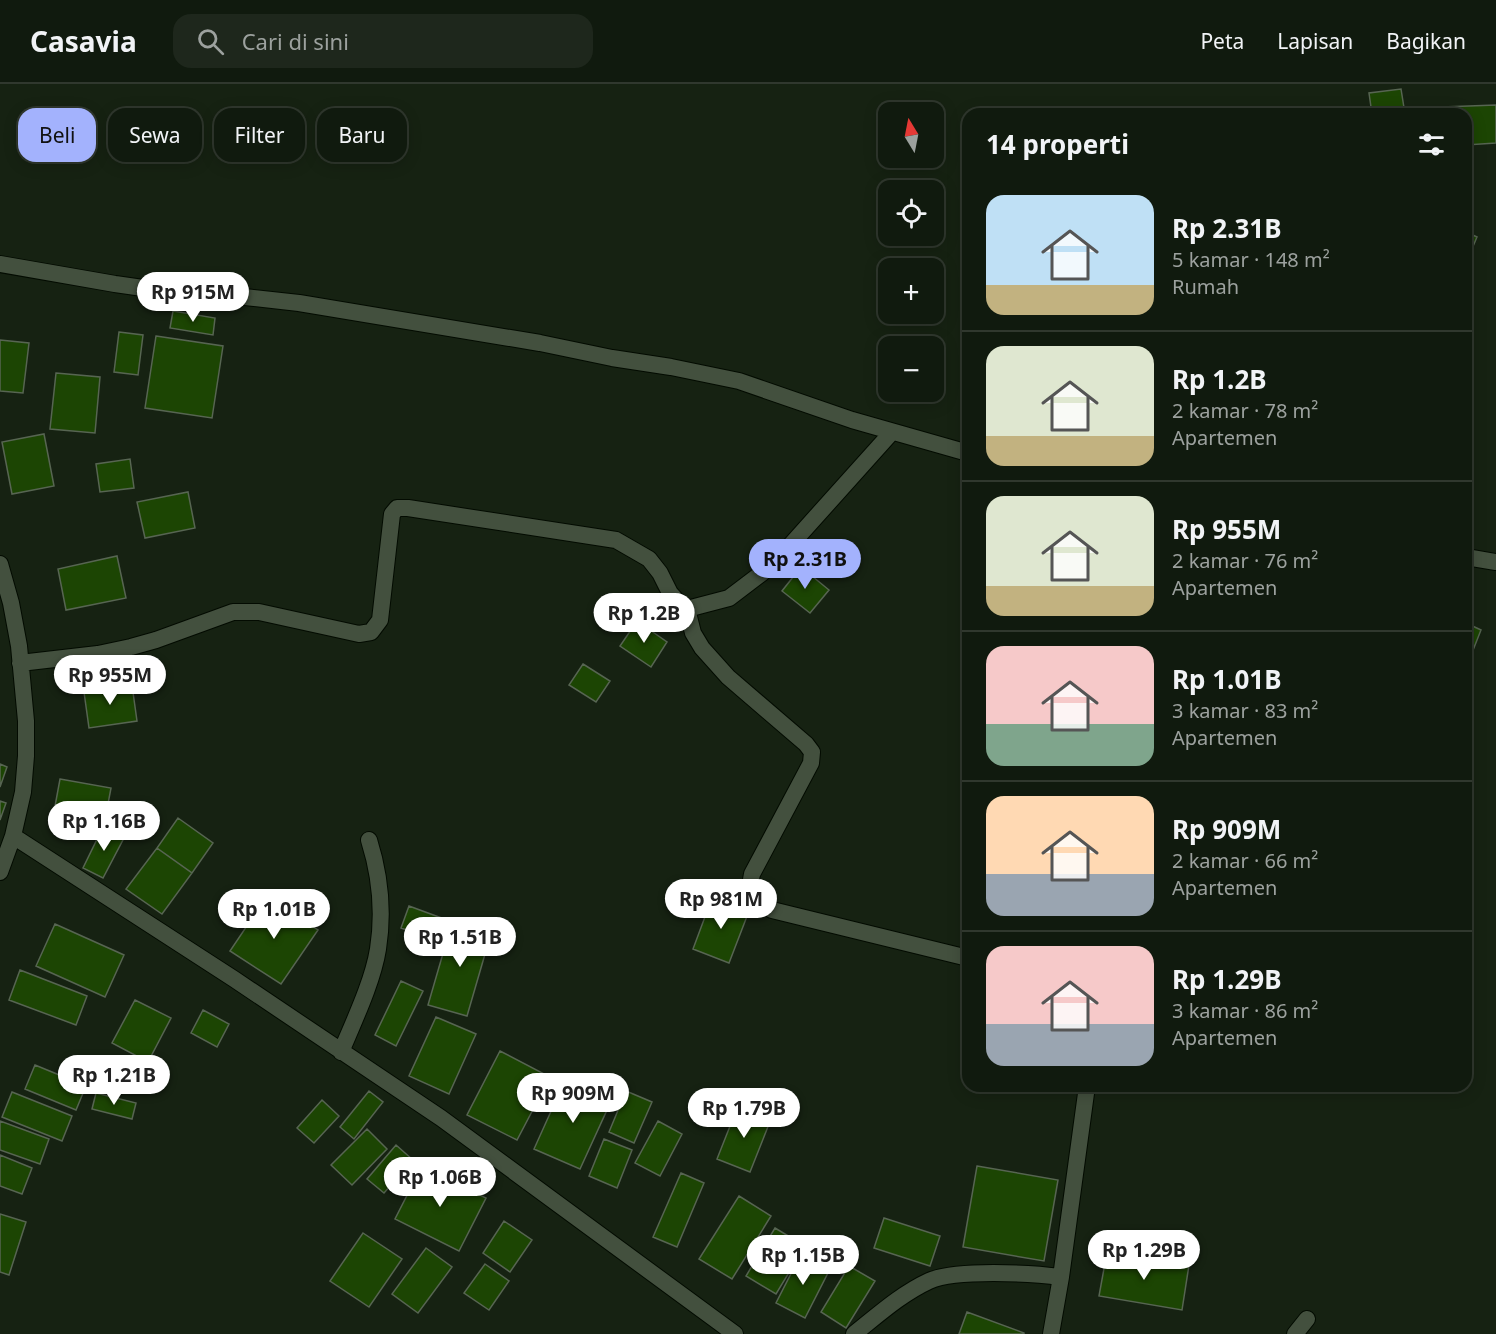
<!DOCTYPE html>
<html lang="id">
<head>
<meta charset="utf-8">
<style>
  body { margin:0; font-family:"Noto Sans",sans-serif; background:#1e271c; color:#f1f3f6; height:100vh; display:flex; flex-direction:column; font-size:22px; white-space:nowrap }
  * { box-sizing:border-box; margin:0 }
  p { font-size:20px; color:#9ca19e }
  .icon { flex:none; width:33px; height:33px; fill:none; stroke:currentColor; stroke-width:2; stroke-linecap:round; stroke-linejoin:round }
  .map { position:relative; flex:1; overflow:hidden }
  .details { position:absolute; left:962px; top:24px; width:510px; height:984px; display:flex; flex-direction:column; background:#101a0e; border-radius:18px; box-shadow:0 3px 15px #0003,0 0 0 2px #30382e }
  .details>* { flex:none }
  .guide { position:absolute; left:18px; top:24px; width:570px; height:54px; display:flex; gap:12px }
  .needle { width:39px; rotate:350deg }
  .tools { position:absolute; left:878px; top:18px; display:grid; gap:12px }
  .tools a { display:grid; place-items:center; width:66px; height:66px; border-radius:12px; background:#101a0e; box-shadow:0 3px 15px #0003,0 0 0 2px #30382e; font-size:30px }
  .price { position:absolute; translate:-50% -51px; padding:0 14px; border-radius:21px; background:#fff; color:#222; font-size:20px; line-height:39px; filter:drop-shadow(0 2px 3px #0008) }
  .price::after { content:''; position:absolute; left:50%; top:36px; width:18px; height:14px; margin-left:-9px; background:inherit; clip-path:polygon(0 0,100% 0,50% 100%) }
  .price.active { background:#a3b2fd; color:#111 }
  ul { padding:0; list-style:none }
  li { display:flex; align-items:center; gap:18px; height:150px; padding:0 24px }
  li+li { border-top:2px solid #30382e }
  li span { display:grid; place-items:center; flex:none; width:168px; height:120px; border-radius:18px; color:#555 }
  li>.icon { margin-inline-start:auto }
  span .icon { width:72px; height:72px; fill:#fffc; stroke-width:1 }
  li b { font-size:26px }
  h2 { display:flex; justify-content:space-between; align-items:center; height:72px; padding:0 24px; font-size:26px }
  .tag { padding:0 21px; border-radius:18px; background:#101a0e; box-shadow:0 3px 15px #0003,0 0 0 2px #30382e; font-size:21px; line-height:54px }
  .tag.active { background:#a3b2fd; color:#111 }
  header { display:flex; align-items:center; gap:36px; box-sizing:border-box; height:84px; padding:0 30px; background:#101a0e; border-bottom:2px solid #30382e }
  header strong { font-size:28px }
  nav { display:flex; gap:33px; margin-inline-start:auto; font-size:21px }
  .search { width:420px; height:54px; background:#1e271c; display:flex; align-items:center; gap:15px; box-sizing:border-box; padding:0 21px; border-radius:18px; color:#9ca19e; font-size:22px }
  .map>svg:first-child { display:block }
  .building { fill:#1c4503; stroke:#576552; stroke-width:1.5 }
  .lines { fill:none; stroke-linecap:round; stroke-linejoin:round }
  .minor-casing { stroke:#030b01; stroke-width:18 }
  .minor { stroke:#43503e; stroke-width:16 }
</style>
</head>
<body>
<header>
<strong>Casavia</strong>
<div class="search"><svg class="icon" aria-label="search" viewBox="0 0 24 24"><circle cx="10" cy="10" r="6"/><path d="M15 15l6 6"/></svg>Cari di sini</div>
<nav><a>Peta</a><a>Lapisan</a><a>Bagikan</a></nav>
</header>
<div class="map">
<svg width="1496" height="1250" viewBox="0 0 1496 1250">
  <rect width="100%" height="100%" fill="#162212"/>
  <path class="building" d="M1401,5L1405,30H1372L1369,9Z
    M1496,21V59L1466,61V30H1443L1442,23Z
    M1466,148L1477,153L1466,179Z
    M173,227L215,234L213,251L170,244Z
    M119,248L143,251L138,291L114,288Z
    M156,252L223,262L212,334L145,324Z
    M0,256L29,259L23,309L0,307Z
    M56,289L100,293L95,349L50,345Z
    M44,350L54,402L12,410L2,358Z
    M130,375L134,404L100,408L96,380Z
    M188,408L195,444L145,454L137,418Z
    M117,472L126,514L66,526L58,485Z
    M801,483L829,506L810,529L782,507Z
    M631,512L664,520L659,539L627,530Z
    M637,537L667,558L651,583L620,562Z
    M1466,539L1481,546L1466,584Z
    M583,580L610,597L596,618L569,601Z
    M132,601L137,637L89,644L84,608Z
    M0,680L7,683L0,703Z
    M60,695L111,704L104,741L53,733Z
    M0,717L6,719L0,736Z
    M178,734L213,759L192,789L157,764Z
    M104,741L125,752L103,794L83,784Z
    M157,764L192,789L162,830L126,805Z
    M267,812L318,846L281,900L230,867Z
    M712,814L749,827L729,879L693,865Z
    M409,822L447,836L438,857L401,844Z
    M453,835L492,846L467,932L428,921Z
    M55,840L124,871L105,913L36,882Z
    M20,886L87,912L76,941L9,916Z
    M401,897L423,907L396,962L375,951Z
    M135,916L171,934L148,978L112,959Z
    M203,926L229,940L217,963L191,949Z
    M436,933L476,950L449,1010L409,992Z
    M500,967L550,993L517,1056L467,1031Z
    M35,981L86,1002L76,1026L25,1005Z
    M566,994L612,1015L580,1085L534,1065Z
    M369,1007L383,1018L354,1055L340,1043Z
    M626,1007L652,1018L634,1059L609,1048Z
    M12,1008L72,1032L62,1057L2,1033Z
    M96,1009L136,1019L132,1035L92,1025Z
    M322,1016L339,1032L314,1059L297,1044Z
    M738,1022L771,1035L750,1088L717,1075Z
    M0,1037L49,1055L40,1080L0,1066Z
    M658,1037L682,1050L660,1092L635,1079Z
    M367,1045L387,1065L352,1101L331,1081Z
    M604,1055L632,1066L617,1104L589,1092Z
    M396,1061L413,1076L384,1109L367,1095Z
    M0,1071L32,1084L22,1110L0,1102Z
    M422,1082L486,1114L459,1167L395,1135Z
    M977,1082L1058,1096L1044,1177L963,1163Z
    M681,1089L704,1099L677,1163L653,1153Z
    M739,1112L771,1132L732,1195L699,1175Z
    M0,1130L26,1138L9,1191L0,1188Z
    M884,1134L940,1152L930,1182L874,1164Z
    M504,1137L532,1156L510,1188L483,1169Z
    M775,1144L805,1162L776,1210L746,1192Z
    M363,1149L402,1175L369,1223L330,1197Z
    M426,1164L452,1183L418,1229L392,1210Z
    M1107,1168L1189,1181L1182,1226L1099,1212Z
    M801,1170L830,1185L805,1234L776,1219Z
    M485,1180L509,1197L489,1226L464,1209Z
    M849,1182L875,1197L846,1244L821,1228Z
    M967,1228L1024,1249V1250H959Z"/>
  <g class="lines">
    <g class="minor-casing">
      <path id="minor" d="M0,180L115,200L178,209L245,213L299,219L540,259L612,274L671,283L739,297L852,336L968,369
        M1466,473L1496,478
        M0,480L11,519L19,562L26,637V672L23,708L13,752L0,788
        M687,525L693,549L702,564L728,593L806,660L812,668L811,679L752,790C747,811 757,815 772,826L968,874
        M20,579L98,570L131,563L156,556L233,528H259L359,550L371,548L380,536L392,430L397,424H408L616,456L649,475L660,489L670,509L679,519L687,525L729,514L762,489L787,465L892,348
        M13,752L234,895L441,1034L735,1250
        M341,968C354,937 373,897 378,865C384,827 380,791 369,756
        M854,1250C878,1231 901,1210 929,1197C955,1185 1031,1189 1061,1193L1087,1002
        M1051,1250L1061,1193
        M1295,1250L1307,1235"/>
    </g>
    <use href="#minor" class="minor"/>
  </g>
</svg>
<div class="tools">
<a><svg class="needle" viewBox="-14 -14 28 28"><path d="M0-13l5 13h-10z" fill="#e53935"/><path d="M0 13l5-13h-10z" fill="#9ca19e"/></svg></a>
<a><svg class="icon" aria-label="locate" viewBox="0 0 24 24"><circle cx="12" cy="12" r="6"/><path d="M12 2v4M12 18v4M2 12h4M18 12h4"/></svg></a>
<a>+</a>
<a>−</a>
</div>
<b class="price" style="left:193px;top:239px">Rp 915M</b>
<b class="price active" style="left:805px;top:506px">Rp 2.31B</b>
<b class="price" style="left:644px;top:560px">Rp 1.2B</b>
<b class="price" style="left:110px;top:622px">Rp 955M</b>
<b class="price" style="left:104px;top:768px">Rp 1.16B</b>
<b class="price" style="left:721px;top:846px">Rp 981M</b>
<b class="price" style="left:274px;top:856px">Rp 1.01B</b>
<b class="price" style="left:460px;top:884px">Rp 1.51B</b>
<b class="price" style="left:114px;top:1022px">Rp 1.21B</b>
<b class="price" style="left:573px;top:1040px">Rp 909M</b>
<b class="price" style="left:744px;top:1055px">Rp 1.79B</b>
<b class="price" style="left:440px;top:1124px">Rp 1.06B</b>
<b class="price" style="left:1144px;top:1197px">Rp 1.29B</b>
<b class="price" style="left:803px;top:1202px">Rp 1.15B</b>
<div class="guide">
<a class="tag active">Beli</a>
<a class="tag">Sewa</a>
<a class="tag">Filter</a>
<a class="tag">Baru</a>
</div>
<section class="details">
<h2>14 properti<svg class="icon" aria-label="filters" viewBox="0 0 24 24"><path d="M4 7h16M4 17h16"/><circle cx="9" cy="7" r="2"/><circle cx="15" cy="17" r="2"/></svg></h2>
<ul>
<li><span style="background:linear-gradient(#bfe0f5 75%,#c2b280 0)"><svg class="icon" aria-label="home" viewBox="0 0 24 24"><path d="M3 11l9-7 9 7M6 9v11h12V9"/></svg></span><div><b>Rp 2.31B</b><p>5 kamar · 148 m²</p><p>Rumah</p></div></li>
<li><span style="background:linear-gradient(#dfe7d0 75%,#c2b280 0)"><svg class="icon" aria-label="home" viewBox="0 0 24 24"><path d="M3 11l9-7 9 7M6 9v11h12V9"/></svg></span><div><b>Rp 1.2B</b><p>2 kamar · 78 m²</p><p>Apartemen</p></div></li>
<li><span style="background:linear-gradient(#dfe7d0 75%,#c2b280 0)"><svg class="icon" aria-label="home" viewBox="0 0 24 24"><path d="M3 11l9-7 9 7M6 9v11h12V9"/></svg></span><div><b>Rp 955M</b><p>2 kamar · 76 m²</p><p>Apartemen</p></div></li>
<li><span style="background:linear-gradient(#f6c9c9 65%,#7fa58c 0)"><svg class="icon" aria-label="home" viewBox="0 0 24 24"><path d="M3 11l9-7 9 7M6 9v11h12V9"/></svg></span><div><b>Rp 1.01B</b><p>3 kamar · 83 m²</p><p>Apartemen</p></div></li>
<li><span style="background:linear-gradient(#ffd9b3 65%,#9aa5b1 0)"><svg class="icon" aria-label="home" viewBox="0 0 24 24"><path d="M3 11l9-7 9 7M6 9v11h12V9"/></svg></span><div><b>Rp 909M</b><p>2 kamar · 66 m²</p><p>Apartemen</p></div></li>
<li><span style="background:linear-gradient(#f6c9c9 65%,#9aa5b1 0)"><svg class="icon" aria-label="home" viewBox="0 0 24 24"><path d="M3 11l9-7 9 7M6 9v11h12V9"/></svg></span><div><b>Rp 1.29B</b><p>3 kamar · 86 m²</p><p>Apartemen</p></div></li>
</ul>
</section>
</div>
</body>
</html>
